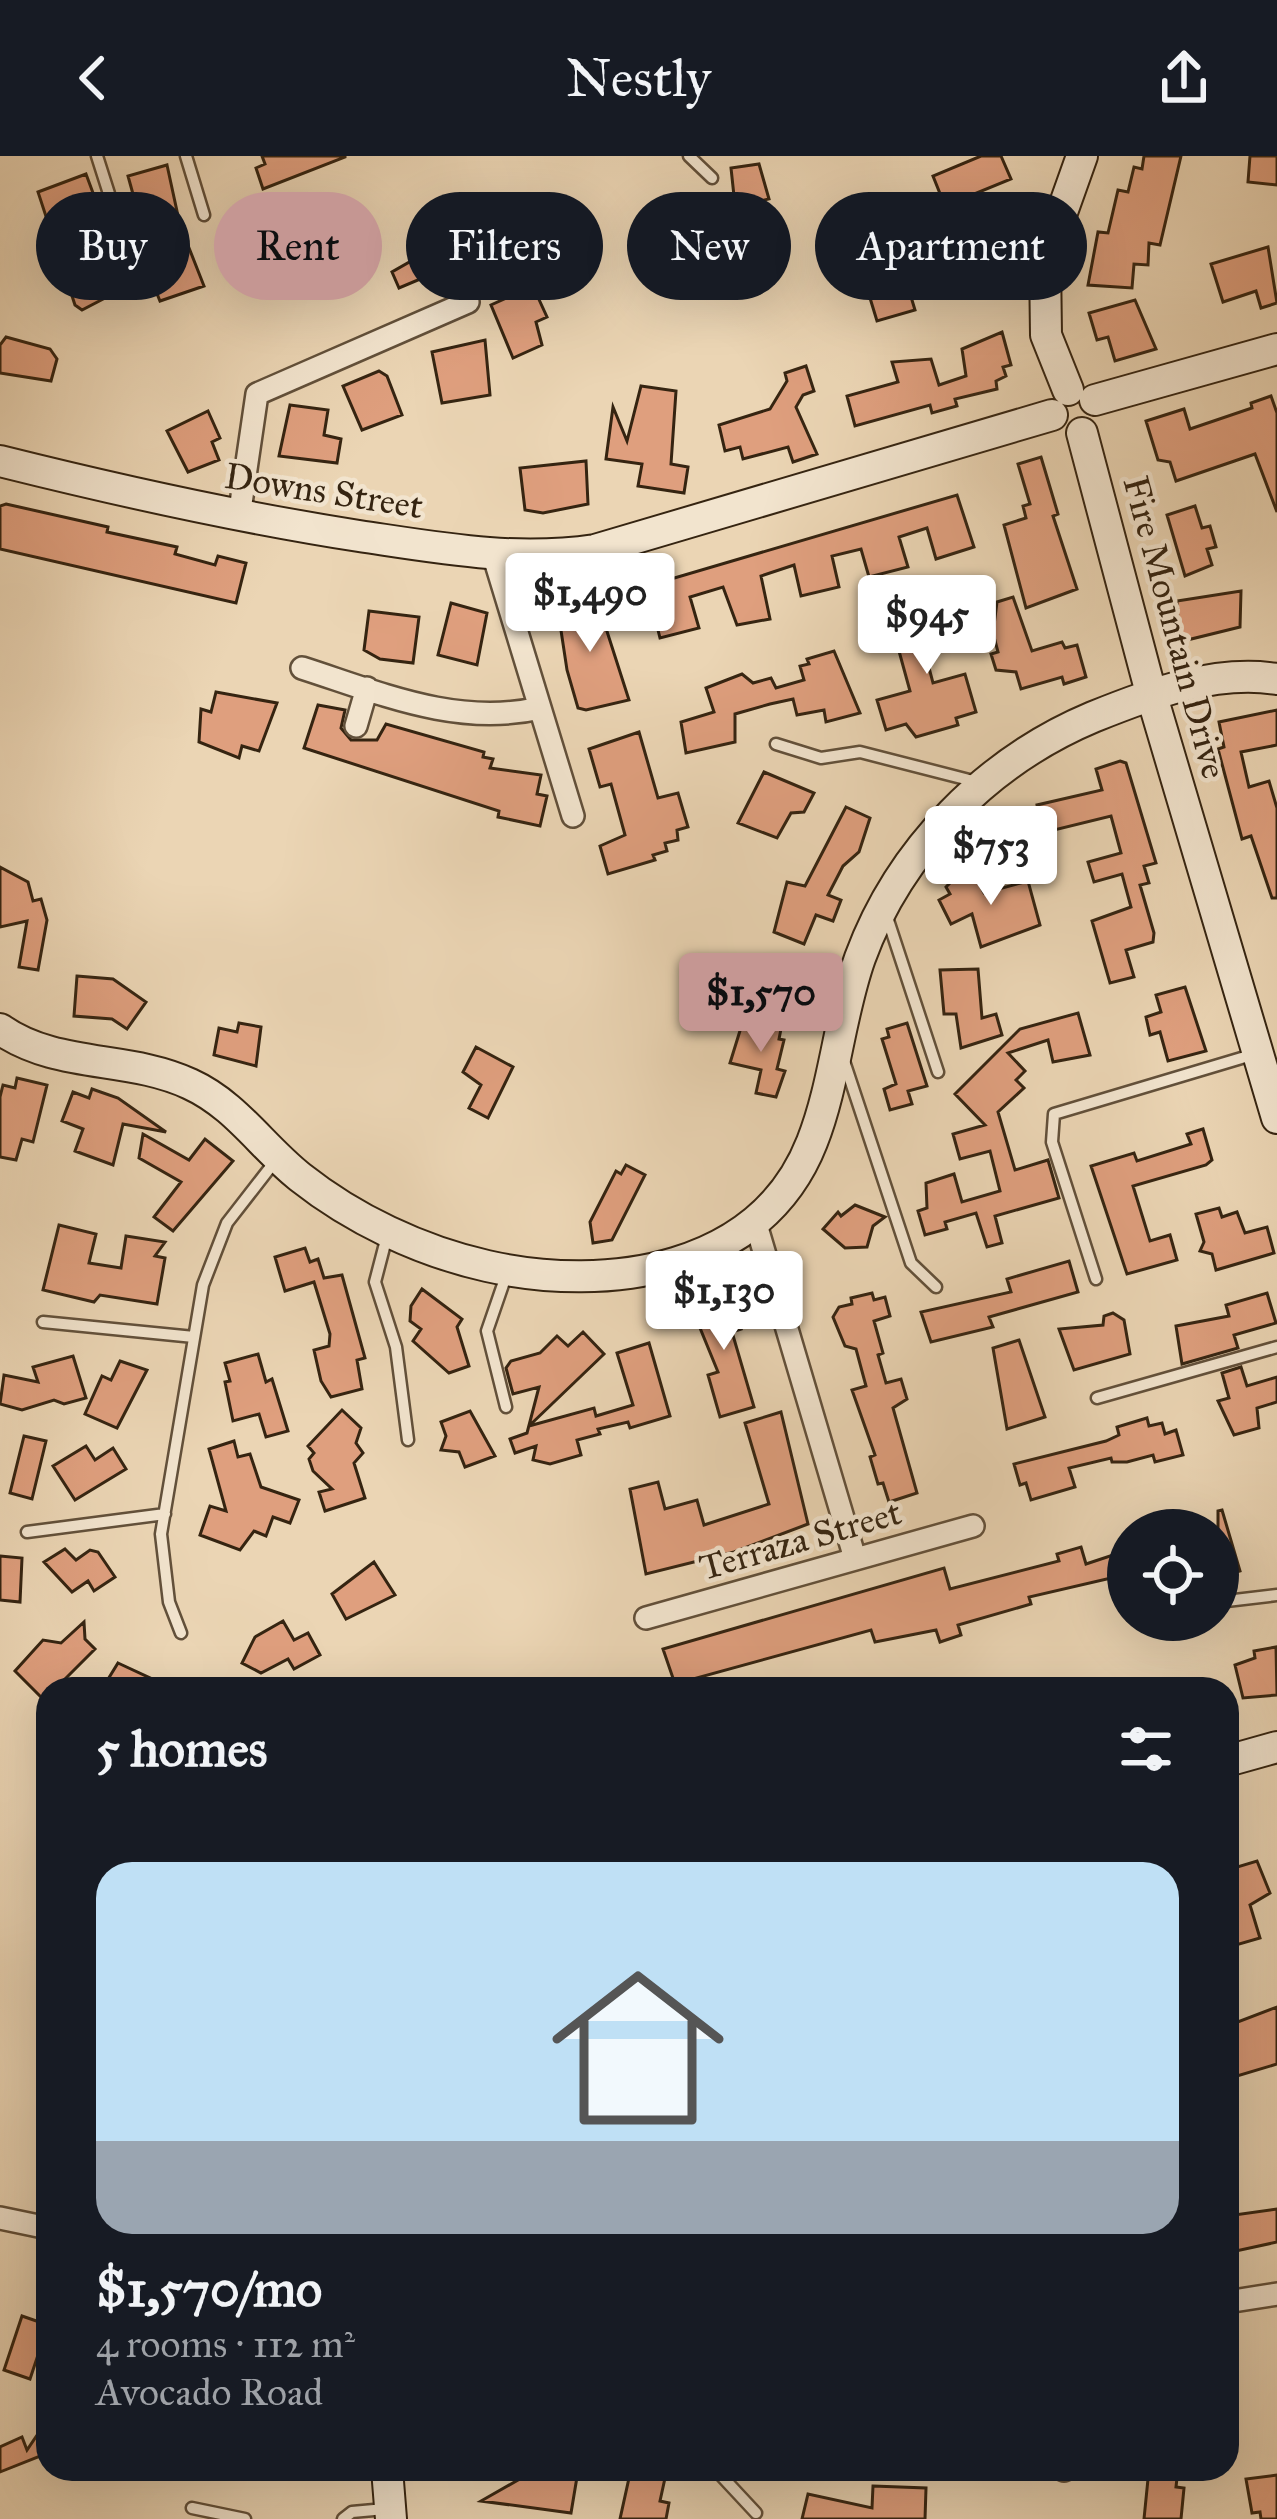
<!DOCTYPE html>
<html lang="en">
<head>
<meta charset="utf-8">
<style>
  body { margin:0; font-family:"IM FELL Great Primer",serif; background:#242831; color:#f1f3f6; height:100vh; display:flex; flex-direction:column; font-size:45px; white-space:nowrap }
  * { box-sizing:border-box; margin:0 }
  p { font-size:39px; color:#9ea1a6 }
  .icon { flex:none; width:66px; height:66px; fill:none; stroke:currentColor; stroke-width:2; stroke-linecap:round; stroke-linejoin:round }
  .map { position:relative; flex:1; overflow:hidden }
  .drawer { position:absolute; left:36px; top:1521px; width:1203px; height:804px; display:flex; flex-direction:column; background:#171b24; border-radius:36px; box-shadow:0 12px 48px #0002 }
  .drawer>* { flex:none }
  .guide { position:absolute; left:36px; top:36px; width:1206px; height:108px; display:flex; gap:24px }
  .tools { position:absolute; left:1107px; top:1353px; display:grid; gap:24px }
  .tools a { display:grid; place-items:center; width:132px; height:132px; border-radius:50%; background:#171b24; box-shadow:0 12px 48px #0002; font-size:60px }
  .price { position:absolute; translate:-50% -102px; padding:0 27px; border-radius:12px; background:#fff; color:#222; font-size:39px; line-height:78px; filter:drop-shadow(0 3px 6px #0008) }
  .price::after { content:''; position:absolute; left:50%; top:72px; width:36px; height:27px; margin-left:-18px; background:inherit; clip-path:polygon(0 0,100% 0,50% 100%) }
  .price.on { background:#c59692; color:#111 }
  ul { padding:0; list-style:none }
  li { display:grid; align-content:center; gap:24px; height:636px; padding:0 60px }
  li+li { border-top:3px solid #363941 }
  li span { display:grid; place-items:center; height:372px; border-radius:36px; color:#555 }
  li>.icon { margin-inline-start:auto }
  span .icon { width:216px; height:216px; fill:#fffc; stroke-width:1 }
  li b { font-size:51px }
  h2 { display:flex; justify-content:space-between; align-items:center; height:144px; padding:0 60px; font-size:51px }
  .chip { padding:0 42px; border-radius:54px; background:#171b24; box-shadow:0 12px 48px #0002; font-size:42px; line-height:108px }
  .chip.on { background:#c59692; color:#111 }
  header { display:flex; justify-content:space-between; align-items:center; height:156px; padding:0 60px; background:#171b24; font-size:54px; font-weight:600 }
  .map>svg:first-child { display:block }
  .building { fill:#df9f7e; stroke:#352411; stroke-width:3 }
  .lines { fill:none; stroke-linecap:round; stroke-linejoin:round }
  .lane-casing { stroke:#62503a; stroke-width:15 }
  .street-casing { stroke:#62503a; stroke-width:26 }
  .secondary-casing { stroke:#352411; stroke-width:34 }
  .lane { stroke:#f2e4ce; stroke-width:10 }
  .street { stroke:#f2e4ce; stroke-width:21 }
  .secondary { stroke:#f2e4ce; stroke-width:30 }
  .labels { text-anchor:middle; stroke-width:9; stroke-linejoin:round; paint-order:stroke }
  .street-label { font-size:36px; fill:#352411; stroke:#f2e4ce }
</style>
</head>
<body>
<header><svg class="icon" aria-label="back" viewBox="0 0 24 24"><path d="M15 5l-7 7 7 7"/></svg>Nestly<svg class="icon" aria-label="share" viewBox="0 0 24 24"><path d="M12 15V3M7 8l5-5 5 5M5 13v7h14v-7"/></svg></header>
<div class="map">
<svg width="1277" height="2363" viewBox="0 0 1277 2363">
  <rect width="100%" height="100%" fill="#ebd5b4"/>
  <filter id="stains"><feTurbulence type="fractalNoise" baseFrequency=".00167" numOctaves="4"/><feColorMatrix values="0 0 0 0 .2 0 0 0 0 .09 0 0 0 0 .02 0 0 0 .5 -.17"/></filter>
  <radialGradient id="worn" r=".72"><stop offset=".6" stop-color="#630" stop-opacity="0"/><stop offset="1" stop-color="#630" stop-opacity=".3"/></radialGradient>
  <path class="building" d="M262,0H345V1L263,33L256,12L265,8Z
    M981,0H1001L1011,23L945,50L933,20Z
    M1144,0H1181L1160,89L1149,87L1148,109L1134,108L1132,132L1088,129L1098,76L1108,77L1118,34L1128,36L1134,11L1142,13Z
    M1250,0H1277V29L1248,26Z
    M759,8L769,43L760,45L763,62L727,68L723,41L734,40L731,12Z
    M167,9L180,69L204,130L160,145L147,113L161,108L159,100L167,97L152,44L136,49L128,20Z
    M86,18L106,72L95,76L107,119L99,121L105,142L82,154L75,149L38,36Z
    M982,68L989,113L963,120L951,76Z
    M446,85L456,108L399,132L392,116Z
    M896,91L915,154L877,165L870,142L882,139L870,98Z
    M1268,91L1277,147L1261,152L1256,135L1223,146L1211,108Z
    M526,133L528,141L536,137L547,161L536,166L542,189L513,202L491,149Z
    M1135,144L1156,193L1115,205L1108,181L1097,184L1089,157Z
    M1002,176L1011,209L1003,211L1006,220L996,225L997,233L955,243L957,250L932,257L930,249L855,270L847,240L898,226L892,206L931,203L939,229L966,220L962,193Z
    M6,181L50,193L57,203L51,225L0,217V189Z
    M485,184L490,239L442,247L432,196Z
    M806,210L814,235L803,239L796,251L817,298L793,306L788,291L743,303L740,291L725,295L719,269L770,253L787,225L785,217Z
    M379,215L387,220L402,259L362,274L343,230Z
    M641,230L676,235L671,308L688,311L684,337L638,330L642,308L606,303L613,251L627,285Z
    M1271,240L1277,257V356L1255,298L1176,325L1170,306L1158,304L1146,265L1184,253L1190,273L1252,252L1251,247Z
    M290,249L328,254L324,279L341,283L337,307L279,300Z
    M208,255L220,282L212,286L219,304L188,316L167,275Z
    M1041,301L1058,358L1053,360L1077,433L1026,452L1004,369L1026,362L1023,350L1030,348L1018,308Z
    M586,305L588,348L543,357L525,354L520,312Z
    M957,339L974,391L936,403L927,372L899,381L908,411L869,421L861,393L832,400L839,431L801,440L794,409L761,420L770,463L737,469L723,431L690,441L699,472L660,482L647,430Z
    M6,348L108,371L107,376L177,391L175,398L215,409L218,400L246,407L236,447L0,393V350Z
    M1195,350L1202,372L1210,370L1216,391L1207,393L1212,409L1185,420L1167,359Z
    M1241,435L1240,471L1179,486L1177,445Z
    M595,438L629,544L586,554L578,552L567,514L557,448Z
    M1013,441L1032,495L1062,486L1065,492L1077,489L1086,521L1064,528L1062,521L1021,533L1016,516L996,514L991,498L998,496L993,477L997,446Z
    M451,447L487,457L477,509L438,499Z
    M959,448L965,472L923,489L933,527L965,518L976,556L956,562L958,569L916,581L906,568L886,574L877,544L910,535L891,466Z
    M369,455L419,461L413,507L380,503L364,494Z
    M834,495L860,557L826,566L824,554L797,559L793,543L770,548L735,558V586L686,597L681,566L714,556L706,532L742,518L753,527L771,522L776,532L804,524L800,510L809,508L807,503Z
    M216,536L277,547L259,595L242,590L239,602L199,586L201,553L211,556Z
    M318,549L345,554L341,572L351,584H377L386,568L484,596L483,601L493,603L490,612L541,619L537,638L547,640L540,670L498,661L499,655L304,592Z
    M1277,554V589L1241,596L1249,631L1269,625L1277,652V742H1272L1251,680L1242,683L1218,593L1224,591L1219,566Z
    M639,576L658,642L678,637L688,671L677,674L678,684L665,687L667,695L653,699L655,704L608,718L600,690L625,679L611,628L600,631L589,593Z
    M1120,605L1126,607L1156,707L1144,710L1149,727L1140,729L1154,777L1153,786L1126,794L1134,821L1110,827L1092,765L1131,751L1122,718L1094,726L1088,706L1121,697L1111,660L1042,677L1037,649L1102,634L1096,613Z
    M764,616L814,637L804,656L791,657L777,682L738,667Z
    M846,651L870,662L859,696L843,710L828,739L841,744L833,765L816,759L804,788L774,776L787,726L805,730Z
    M0,711L28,726L33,745L41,743L47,764L38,814L19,811L27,765L0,771Z
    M972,714L984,737L1028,725L1040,769L981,791L972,758L951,768L939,744L950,738L946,731L954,723Z
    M978,813L982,862L996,858L1002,879L961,892L956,858H944L940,814Z
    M77,820L113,823L146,846L127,873L112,863L74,860Z
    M1185,831L1206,895L1168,905L1160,876L1150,879L1146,861L1161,856L1156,839Z
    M1078,857L1090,899L1053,906L1048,884L1008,897L1025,915L1016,924L1024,932L998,956L1015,1014L1048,1004L1059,1042L995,1060L1002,1087L987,1091L976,1057L945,1066L947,1073L925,1079L918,1055L927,1052L926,1027L954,1018L962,1046L1000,1035L990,995L960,1003L953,978L985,969L955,938L1020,873Z
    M743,865L781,873L779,883L784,884L777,913L785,915L776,941L756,937L761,914L730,907Z
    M239,867L261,871L256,910L214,899L219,872L237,876Z
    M907,867L927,930L908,935L912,948L890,954L884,933L896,928L882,883L889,881L887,873Z
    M476,891L513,911L488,962L469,952L481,929L463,916Z
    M17,922L47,929L33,986L22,983L16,1004L0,1001V941L3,929L15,932Z
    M92,933L118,942L166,976L123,968L113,1009L75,995L83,973L62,965L73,936L89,942Z
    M1203,973L1212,1004L1206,1009L1133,1030L1150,1085L1170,1079L1177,1104L1127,1118L1091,1010L1134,997L1137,1005L1191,988L1187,978Z
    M143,978L189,1004L205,983L233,1005L173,1075L154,1061L181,1026L139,1002Z
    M626,1009L645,1019L612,1084L593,1087L590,1066L616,1015L621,1018Z
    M855,1049L885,1061L873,1070L867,1091L845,1092L823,1073L838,1056L841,1060Z
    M1219,1052L1222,1061L1237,1056L1245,1077L1267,1071L1274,1097L1216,1114L1212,1098L1200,1095L1204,1086L1196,1058Z
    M59,1069L96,1078L89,1107L121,1112L126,1080L165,1086L155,1100L165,1102L157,1148L100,1139L94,1146L43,1134Z
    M305,1092L310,1106L318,1103L324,1122L342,1119L365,1202L357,1204L362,1233L331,1241L321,1225L314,1194L329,1190L330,1178L314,1126L285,1135L275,1101Z
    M1069,1105L1078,1136L989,1161L993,1171L931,1186L921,1156L1011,1136L1007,1123Z
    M723,1131L741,1173L732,1176L754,1251L720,1261L708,1219L718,1216L698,1167L703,1165L695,1140Z
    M422,1133L462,1163L457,1171L469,1210L449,1217L413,1185L421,1173L410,1165L411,1150Z
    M872,1137L874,1144L885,1141L890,1160L874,1165L883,1197L878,1199L886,1227L901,1223L907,1243L893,1252L917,1337L889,1346L883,1327L878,1328L870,1301L875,1299L852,1234L866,1230L856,1193L845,1190L833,1161L839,1151L852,1148L851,1142Z
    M1267,1137L1276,1167L1234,1179L1238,1192L1182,1208L1176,1170L1229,1160L1226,1149Z
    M1113,1157L1124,1164L1130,1198L1074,1214L1059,1173L1103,1169L1104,1160Z
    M583,1176L604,1198L529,1270L594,1252L596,1260L633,1249L617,1197L649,1187L670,1260L630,1272L628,1266L598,1273L600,1278L577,1284L581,1299L550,1308L533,1304L536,1290L515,1297L510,1283L527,1277L539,1231L513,1238L506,1212L511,1205L540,1197L557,1180L568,1190Z
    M1019,1184L1045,1261L1007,1273L993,1192Z
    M258,1198L266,1226L272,1223L288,1275L266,1281L259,1258L233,1265L225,1226L230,1225L225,1207Z
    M73,1200L86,1242L64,1248L54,1244L22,1254L0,1248L4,1219L38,1226L33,1211Z
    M120,1205L147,1214L117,1272L85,1258L102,1220L111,1224Z
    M1241,1211L1247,1230L1277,1221V1246L1257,1252L1259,1272L1234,1279L1218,1245L1229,1242L1222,1217Z
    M342,1254L361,1272L356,1287L363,1297L354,1307L365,1342L325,1355L319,1336L332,1333L313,1315L309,1303L314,1297L308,1290Z
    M470,1255L495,1300L465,1311L459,1296L441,1294L446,1280L441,1266Z
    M781,1256L808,1368L734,1396L646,1418L630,1333L658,1326L665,1353L697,1344L704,1369L769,1348L745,1267Z
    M1147,1262L1149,1270L1162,1267L1165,1278L1176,1274L1183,1299L1155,1306L1153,1299L1127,1306H1112L1111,1302L1069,1312L1075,1331L1031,1344L1026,1327L1020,1329L1014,1308L1106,1285L1119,1279L1117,1271Z
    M24,1280L46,1285L32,1343L10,1337Z
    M234,1285L238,1301L250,1298L261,1331L299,1344L290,1367L273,1361L266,1380L254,1375L240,1394L200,1379L210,1350L226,1355L209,1293Z
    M86,1290L95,1304L113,1292L126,1313L75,1344L53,1310Z
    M1222,1354L1240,1415L1218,1421V1355Z
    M1081,1391L1086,1408L1128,1394V1465L1111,1422L1029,1441L1031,1448L958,1469L961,1479L940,1486L936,1474L875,1486L871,1474L675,1528L663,1493L944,1412L950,1433L1059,1405L1057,1398Z
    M65,1393L76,1404L90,1394L98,1396L115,1421L94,1435L88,1425L72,1436L44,1406Z
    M0,1400L22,1402L20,1446L0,1444Z
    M374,1406L395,1439L346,1463L332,1438Z
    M283,1465L294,1484L308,1477L320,1499L294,1513L288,1503L261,1517L242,1507L255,1481Z
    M84,1466L85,1483L95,1493L55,1533H48L44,1544L15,1515L43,1484L61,1487Z
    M1276,1491L1277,1539L1243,1542L1235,1509L1255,1502L1254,1495Z
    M118,1507L150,1522L143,1533H102Z
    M1257,1705L1270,1737L1250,1749L1260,1782L1236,1789L1227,1758V1714Z
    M1277,1851V1908L1227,1923V1870Z
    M1277,2053V2086L1227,2097V2060Z
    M22,2160L48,2169L30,2223L4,2214Z
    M48,2263V2297L0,2316V2291L22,2281L27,2294Z
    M631,2313H667L660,2345L669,2347L666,2363H620Z
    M1149,2313H1178L1176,2331L1184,2332L1181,2363H1144Z
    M520,2315L577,2321L571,2357L481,2345L518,2324Z
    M1277,2319V2363H1261L1260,2356L1252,2357L1246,2323Z
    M873,2330L926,2332L925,2363H802L808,2338L872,2352Z"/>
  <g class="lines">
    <g class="lane-casing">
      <path id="lane" d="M97,0L118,66
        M186,0L204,59
        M689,0L712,22
        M776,588L821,602L860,596L977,626
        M887,761L938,916
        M843,902L911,1107L936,1131
        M387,1080L375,1126L396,1191L408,1284
        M1096,1123L1052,986L1054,958L1255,898
        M43,1166L194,1181
        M1097,1242L1277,1191
        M506,1251L487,1175L507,1117
        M27,1376L165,1358
        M1218,1446L1277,1439
        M1150,1467L1158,1464
        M181,1477L169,1446L161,1378L203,1129L227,1067L276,1004
        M715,2313L756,2357
        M192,2352L245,2363
        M343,2363L352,2356L385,2353"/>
    </g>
    <g class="street-casing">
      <path id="street" d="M239,361L257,238L468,146
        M494,401L573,660
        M302,512C380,537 457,571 540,552
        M356,570L367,532
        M755,1065L854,1399
        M646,1462L973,1370
        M0,2062L48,2072
        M1227,2146L1277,2138
        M1064,2313V2314"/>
    </g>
    <g class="secondary-casing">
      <path id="secondary" d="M1068,234L1046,179L1045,104L1082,0
        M1095,244L1277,193
        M1082,277L1151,537L1277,962
        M0,305C120,335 237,361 359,380C440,392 514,406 595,394L1052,259
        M0,873C57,913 128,899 190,928C236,949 261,990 300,1021C353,1063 420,1095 487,1110C607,1137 761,1116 812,986C835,928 839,861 860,802C900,693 988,605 1093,561C1150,538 1215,513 1277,523
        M1227,1605L1277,1591
        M387,2313L391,2363"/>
    </g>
    <use href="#lane" class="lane"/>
    <use href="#street" class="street"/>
    <use href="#secondary" class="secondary"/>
  </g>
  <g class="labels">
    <g class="street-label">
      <text transform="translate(324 334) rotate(9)" y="13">Downs Street</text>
      <text transform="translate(1176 471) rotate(75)" y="13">Fire Mountain Drive</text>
      <text transform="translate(800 1383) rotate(-16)" y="13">Terraza Street</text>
    </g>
  </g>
  <rect width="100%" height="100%" filter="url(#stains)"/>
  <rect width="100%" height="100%" fill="url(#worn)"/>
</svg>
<div class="tools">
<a><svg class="icon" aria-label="locate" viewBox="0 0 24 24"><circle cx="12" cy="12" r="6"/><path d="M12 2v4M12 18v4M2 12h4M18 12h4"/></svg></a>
</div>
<b class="price" style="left:590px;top:499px">$1,490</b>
<b class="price" style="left:927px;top:521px">$945</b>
<b class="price" style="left:991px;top:752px">$753</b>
<b class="price on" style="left:761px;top:899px">$1,570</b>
<b class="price" style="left:724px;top:1197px">$1,130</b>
<div class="guide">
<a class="chip">Buy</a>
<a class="chip on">Rent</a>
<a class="chip">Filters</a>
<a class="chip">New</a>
<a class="chip">Apartment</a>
</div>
<section class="drawer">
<h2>5 homes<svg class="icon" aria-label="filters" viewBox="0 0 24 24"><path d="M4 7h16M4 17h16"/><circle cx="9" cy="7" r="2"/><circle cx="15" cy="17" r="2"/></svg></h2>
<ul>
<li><span style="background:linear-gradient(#bfe0f5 75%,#9aa5b1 0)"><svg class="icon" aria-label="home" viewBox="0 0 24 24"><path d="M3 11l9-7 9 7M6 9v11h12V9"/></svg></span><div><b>$1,570/mo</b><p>4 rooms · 112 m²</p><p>Avocado Road</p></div></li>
</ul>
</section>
</div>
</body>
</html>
